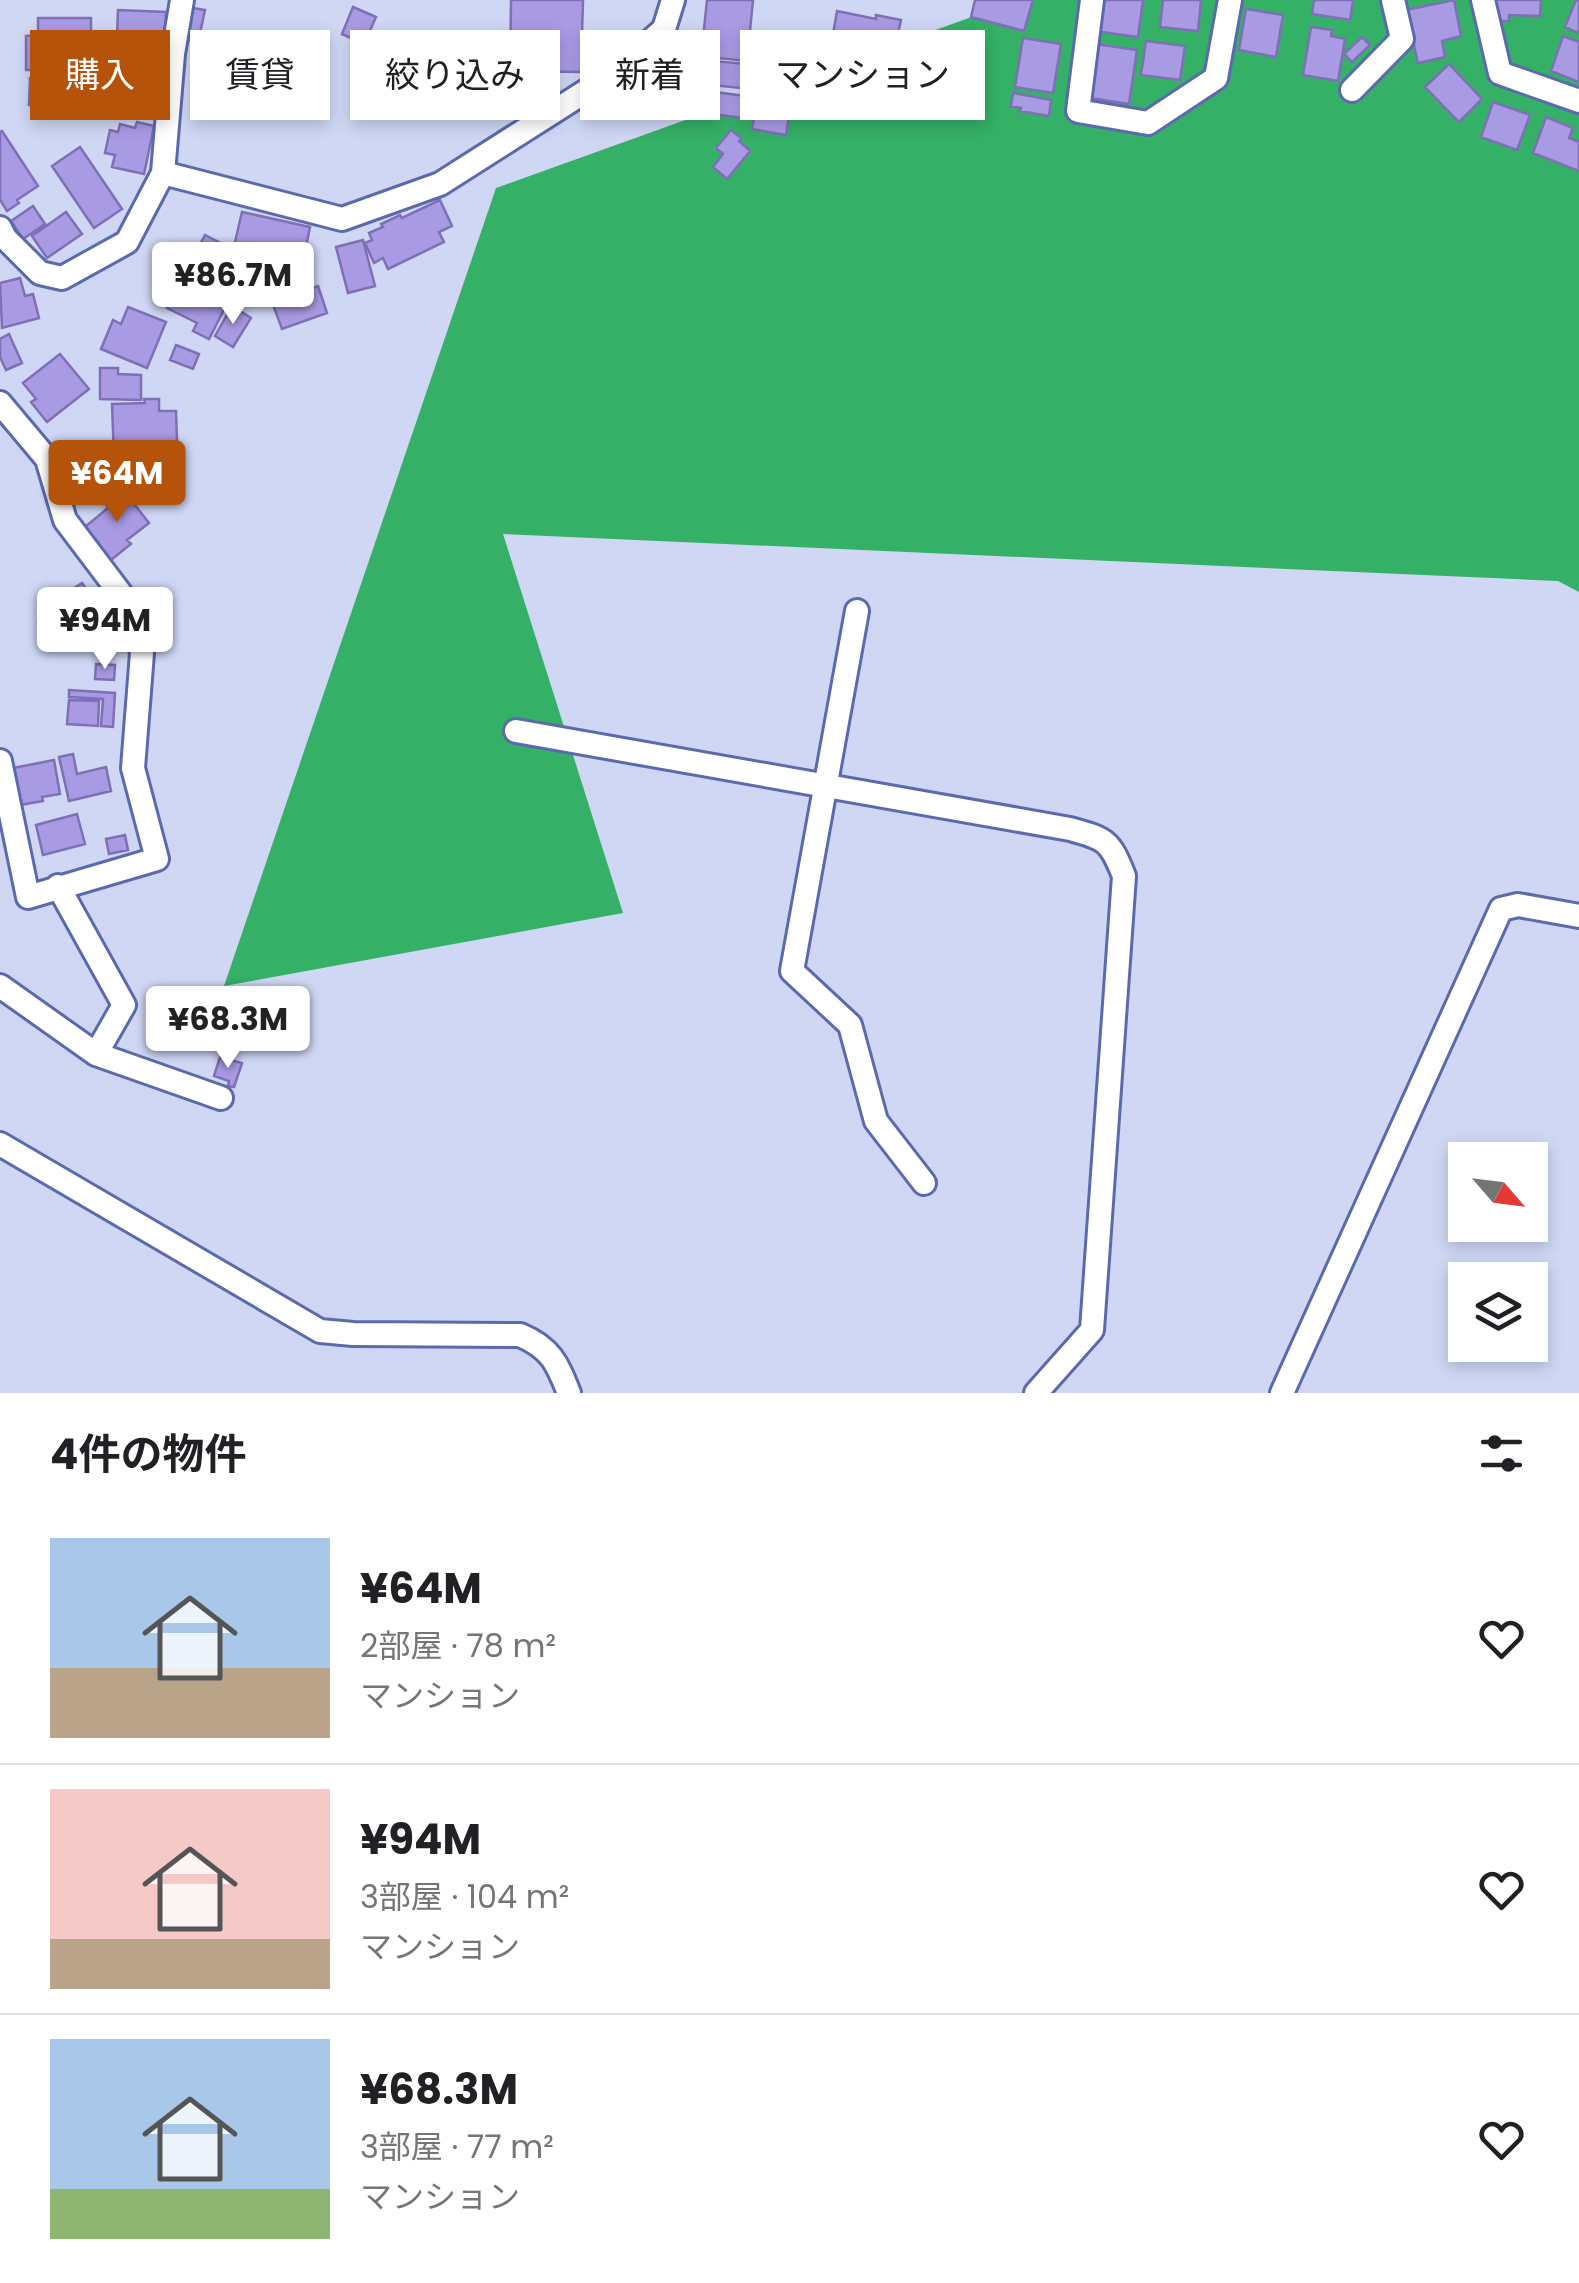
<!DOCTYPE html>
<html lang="ja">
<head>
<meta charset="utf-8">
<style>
  body { margin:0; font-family:Poppins,"Noto Sans JP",sans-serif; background:#f2f2f2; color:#202124; height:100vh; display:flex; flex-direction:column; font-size:38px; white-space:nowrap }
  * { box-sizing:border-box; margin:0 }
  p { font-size:32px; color:#757577 }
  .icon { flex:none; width:55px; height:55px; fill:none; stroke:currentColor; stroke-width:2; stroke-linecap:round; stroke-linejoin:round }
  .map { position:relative; height:1393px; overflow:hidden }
  .drawer { display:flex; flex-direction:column; background:#fff; flex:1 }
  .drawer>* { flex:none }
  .banner { position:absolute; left:30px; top:30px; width:1000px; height:90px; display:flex; gap:20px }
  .needle { width:65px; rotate:118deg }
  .tools { position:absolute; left:1448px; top:1142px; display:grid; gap:20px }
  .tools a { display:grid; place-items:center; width:100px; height:100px; border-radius:0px; background:#fff; box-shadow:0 5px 15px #0003; font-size:50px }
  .price { position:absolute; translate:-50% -85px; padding:0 22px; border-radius:10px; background:#fff; color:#222; font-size:32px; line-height:65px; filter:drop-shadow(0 2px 5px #0008) }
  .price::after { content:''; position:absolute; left:50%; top:60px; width:30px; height:22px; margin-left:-15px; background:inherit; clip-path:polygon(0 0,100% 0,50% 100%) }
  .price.on { background:#b45309; color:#fff }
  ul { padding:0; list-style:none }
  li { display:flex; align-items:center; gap:30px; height:250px; padding:0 50px }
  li+li { border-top:2px solid #e0e0e0 }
  li span { display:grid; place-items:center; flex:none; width:280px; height:200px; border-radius:0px; color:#555 }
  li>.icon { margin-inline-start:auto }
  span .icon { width:120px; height:120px; fill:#fffc; stroke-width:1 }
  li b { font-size:42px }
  h2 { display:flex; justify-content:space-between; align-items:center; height:120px; padding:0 50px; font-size:42px }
  .pill { padding:0 35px; border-radius:0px; background:#fff; box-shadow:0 5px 15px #0003; font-size:35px; line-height:90px }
  .pill.on { background:#b45309; color:#fff }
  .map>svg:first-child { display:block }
  .forest { fill:#34b067 }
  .building { fill:#a99ae4; stroke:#7f6fb6; stroke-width:2.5 }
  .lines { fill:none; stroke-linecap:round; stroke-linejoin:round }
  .minor-casing { stroke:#5b6aae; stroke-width:28 }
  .minor { stroke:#fff; stroke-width:22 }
</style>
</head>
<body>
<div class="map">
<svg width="1579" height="1393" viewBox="0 0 1579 1393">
  <rect width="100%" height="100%" fill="#cfd7f5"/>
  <path class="forest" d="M1019,0H1579V592L1558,581L503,534L623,913L224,986L496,188Z"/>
  <path class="building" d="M511,0H583L581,72L510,71Z
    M707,0H753L747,61L698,56L699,39H703Z
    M975,0H1033L1024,31L971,17Z
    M1098,0H1143L1138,37L1095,31Z
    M1163,0H1201L1198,31L1160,27Z
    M1314,0H1353L1350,20L1312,14Z
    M1454,0L1461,36L1442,41L1445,57L1418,63L1406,10Z
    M1485,0H1541L1540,16L1509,15V21H1492Z
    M1576,0H1579V33L1565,27Z
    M353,7L376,17L364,44L342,34Z
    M193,8L205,10L198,42L186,40Z
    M1246,9L1283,15L1276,57L1239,50Z
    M118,10L166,12L165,37L117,35Z
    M837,11L876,19V15L901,20L897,38L889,37L887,47L879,46L877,55L887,57L882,83L819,72L824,45L831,46Z
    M38,18H91V70H26V36L38,35Z
    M1311,27L1332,30L1331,36L1345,39L1338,81L1303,75Z
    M1563,36L1579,42V82L1551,71Z
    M1362,37L1370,45L1352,62L1344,54Z
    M1023,38L1061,44L1053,93L1015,87Z
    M1146,41L1185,46L1180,80L1141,75Z
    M1089,43L1137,50L1129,104L1084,97Z
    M165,49V73H104V50Z
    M655,50L692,54L691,59L747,64L746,69L752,70L750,89L643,78L646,60H654Z
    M762,59L794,65L788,97L757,92Z
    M1449,64L1482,99L1459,122L1425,87Z
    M799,69L851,82L844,111L792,98Z
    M510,76L524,77L523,103L509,90Z
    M30,78L77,80L76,107L29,105Z
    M707,91L746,96L743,118L704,113Z
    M1013,93L1051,100L1049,116L1020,111L1021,108L1011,106Z
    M758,97L791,103L786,135L752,129Z
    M1493,102L1530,115L1517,150L1481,137Z
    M1546,117L1573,128L1569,138L1579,142V171L1533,153Z
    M137,122L154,126L144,174L112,167L115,155L105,153L110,130L118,132L120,124L135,128Z
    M731,130L741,138L739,141L750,151L727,179L713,167L723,154L716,148Z
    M2,131L38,186L17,200L19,203L7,211L0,200V132Z
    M80,147L122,209L94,228L52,166Z
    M440,200L452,226L439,232L444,242L388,269L383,258L374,263L365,243L372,240L369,233L383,227L381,224L400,215L402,218Z
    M33,206L45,224L23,239L11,221Z
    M66,212L82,234L47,258L32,236Z
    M242,212L310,227L304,257L235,242Z
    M205,235L250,258L237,283L225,277L218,289L231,296L209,339L193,331L197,323L167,308L182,279L187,282L198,261L193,258Z
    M363,240L375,286L348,293L336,247Z
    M20,278L25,296L33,294L39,318L2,328L0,283Z
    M318,286L327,313L282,329L272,302Z
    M232,306L251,318L233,347L215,336Z
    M128,307L166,322L147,368L101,349L113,320L121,324Z
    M9,334L22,363L6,370L0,357V339Z
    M176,345L199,354L193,369L170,360Z
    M60,354L89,389L47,422L31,402L36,399L23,383Z
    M100,368H118V374L141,375V400L100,399Z
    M144,399H159V411H176L178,468H170V472L152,473V485L94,487L93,458L114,457L112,404L145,403Z
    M124,491L149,523L127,540L131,544L111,560L85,527L108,508L104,500Z
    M82,583L106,615L66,644L63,639L53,645L38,623L49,615L44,608Z
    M96,664L115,665L114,680L95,679Z
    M69,690L115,693L113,727L101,726L103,699L69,697Z
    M69,700L99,701L98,726L67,724Z
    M73,754L77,774L106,767L111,791L69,801L59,757Z
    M54,760L60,794L42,797L43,801L20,805L13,768Z
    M77,814L85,844L43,855L36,825Z
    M125,835L128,850L109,854L106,839Z
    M220,1057L242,1063L234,1087L228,1086L229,1081L214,1076Z"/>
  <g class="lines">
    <g class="minor-casing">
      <path id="minor" d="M1092,0L1078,111L1148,123L1216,78L1230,0
        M1483,0L1500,73L1579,101
        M1352,90L1402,39L1393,0
        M163,173L173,54L182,0
        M0,228L5,238L40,273L62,278L127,242L163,173L342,219L440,184L616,72L664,29L673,0
        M0,403L47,459L65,520L130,606L142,653L133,768L157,859L28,897L0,761
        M857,611L792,971L850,1025L876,1121L924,1183
        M516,731L1070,829C1107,839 1110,841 1124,876L1092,1330L1036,1393
        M0,986L96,1054L124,1005L58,886
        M96,1054L221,1098
        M0,1144L320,1331L353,1334L520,1335C551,1348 557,1363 569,1393
        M1282,1393L1501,909L1518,905L1579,916"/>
    </g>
    <use href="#minor" class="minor"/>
  </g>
</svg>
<div class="tools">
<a><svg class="needle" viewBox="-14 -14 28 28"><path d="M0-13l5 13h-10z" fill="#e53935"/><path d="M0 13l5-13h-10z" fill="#757577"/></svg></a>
<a><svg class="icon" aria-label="layers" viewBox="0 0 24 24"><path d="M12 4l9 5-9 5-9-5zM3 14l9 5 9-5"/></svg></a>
</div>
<b class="price" style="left:233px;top:327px">¥86.7M</b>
<b class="price on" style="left:117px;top:525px">¥64M</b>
<b class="price" style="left:105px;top:672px">¥94M</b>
<b class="price" style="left:228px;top:1071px">¥68.3M</b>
<div class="banner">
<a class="pill on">購入</a>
<a class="pill">賃貸</a>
<a class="pill">絞り込み</a>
<a class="pill">新着</a>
<a class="pill">マンション</a>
</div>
</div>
<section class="drawer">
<h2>4件の物件<svg class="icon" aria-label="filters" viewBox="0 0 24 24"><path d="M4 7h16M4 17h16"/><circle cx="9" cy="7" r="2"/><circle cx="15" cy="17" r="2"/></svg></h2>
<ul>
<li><span style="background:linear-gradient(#a9c7e8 65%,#b9a48a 0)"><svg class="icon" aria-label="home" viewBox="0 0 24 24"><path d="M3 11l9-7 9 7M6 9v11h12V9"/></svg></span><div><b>¥64M</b><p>2部屋 · 78 m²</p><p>マンション</p></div><svg class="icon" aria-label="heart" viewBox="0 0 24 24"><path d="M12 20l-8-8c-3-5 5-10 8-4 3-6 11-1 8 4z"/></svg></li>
<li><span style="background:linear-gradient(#f6c9c9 75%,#b9a48a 0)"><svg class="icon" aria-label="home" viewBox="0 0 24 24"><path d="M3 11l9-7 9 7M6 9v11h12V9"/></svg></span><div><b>¥94M</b><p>3部屋 · 104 m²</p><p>マンション</p></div><svg class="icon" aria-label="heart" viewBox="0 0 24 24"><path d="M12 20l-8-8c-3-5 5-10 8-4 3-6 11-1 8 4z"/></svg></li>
<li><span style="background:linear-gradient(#a9c7e8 75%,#8fb573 0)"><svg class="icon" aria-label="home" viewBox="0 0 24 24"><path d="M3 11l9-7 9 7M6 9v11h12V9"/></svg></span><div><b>¥68.3M</b><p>3部屋 · 77 m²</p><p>マンション</p></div><svg class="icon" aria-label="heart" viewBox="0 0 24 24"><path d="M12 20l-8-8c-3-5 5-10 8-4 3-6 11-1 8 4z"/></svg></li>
</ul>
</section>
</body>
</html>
